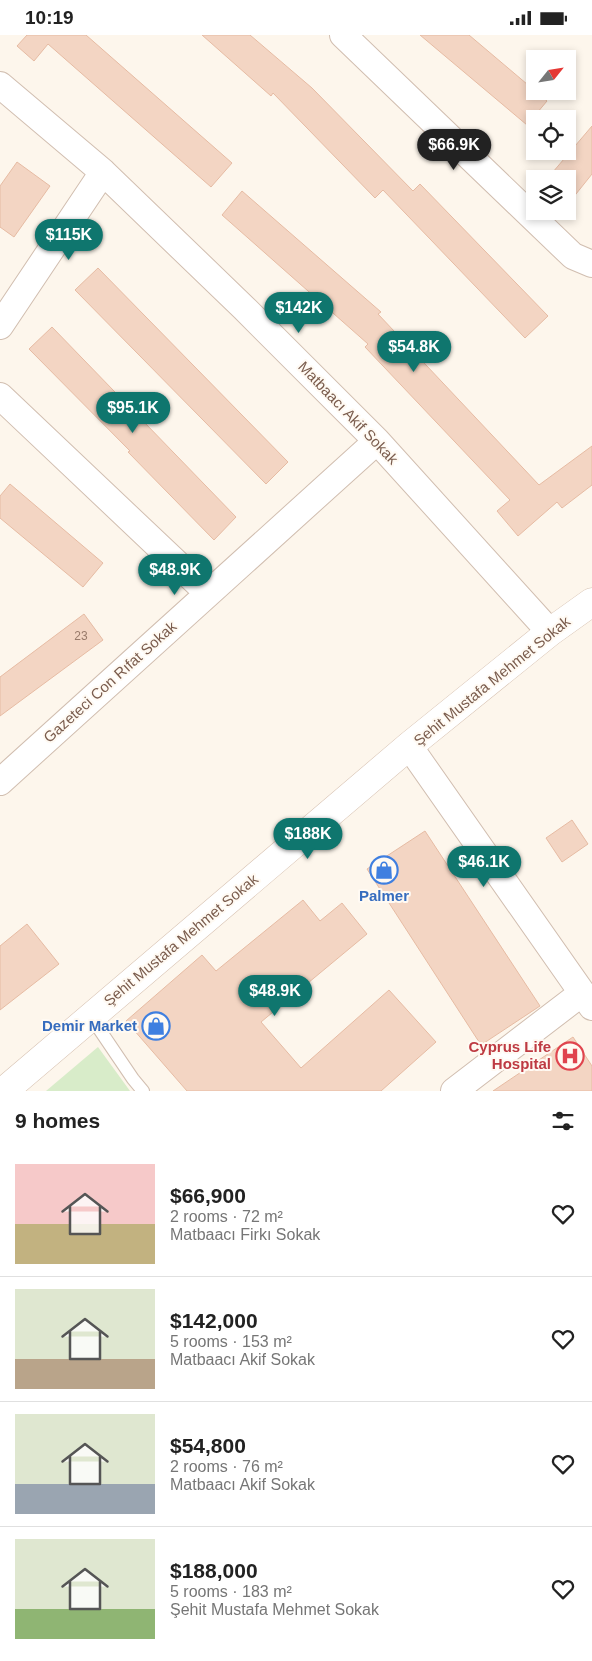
<!DOCTYPE html>
<html lang="en">
<head>
<meta charset="utf-8">
<style>
  body { margin:0; font-family:Helvetica,sans-serif; background:#f6f6f6; color:#222; height:100vh; display:flex; flex-direction:column; font-size:19px; white-space:nowrap }
  * { box-sizing:border-box; margin:0 }
  p { font-size:16px; color:#767676 }
  .icon { flex:none; width:28px; height:28px; fill:none; stroke:currentColor; stroke-width:2; stroke-linecap:round; stroke-linejoin:round }
  .map { position:relative; height:1056px; overflow:hidden }
  .details { display:flex; flex-direction:column; background:#fff; flex:1 }
  .details>* { flex:none }
  .needle { width:32px; rotate:60deg }
  .tools { position:absolute; left:526px; top:15px; display:grid; gap:10px }
  .tools a { display:grid; place-items:center; width:50px; height:50px; border-radius:0px; background:#fff; box-shadow:0 2px 8px #0003; font-size:25px }
  .price { position:absolute; translate:-50% -42px; padding:0 11px; border-radius:18px; background:#0f766e; color:#fff; font-size:16px; line-height:32px; filter:drop-shadow(0 1px 2px #0008) }
  .price::after { content:''; position:absolute; left:50%; top:30px; width:15px; height:11px; margin-left:-8px; background:inherit; clip-path:polygon(0 0,100% 0,50% 100%) }
  .price.current { background:#222; color:#fff }
  ul { padding:0; list-style:none }
  li { display:flex; align-items:center; gap:15px; height:125px; padding:0 15px }
  li+li { border-top:1px solid #e0e0e0 }
  li span { display:grid; place-items:center; flex:none; width:140px; height:100px; border-radius:0px; color:#555 }
  li>.icon { margin-inline-start:auto }
  span .icon { width:60px; height:60px; fill:#fffc; stroke-width:1 }
  li b { font-size:21px }
  h2 { display:flex; justify-content:space-between; align-items:center; height:60px; padding:0 15px; font-size:21px }
  .status { display:flex; justify-content:space-between; align-items:center; height:35px; padding:0 25px; background:#fff; direction:ltr }
  .status svg { height:14px; fill:currentColor }
  .map>svg:first-child { display:block }
  .green { fill:#d8ecc9 }
  .building { fill:#f3d5c3; stroke:#e6bba3 }
  .lines { fill:none; stroke-linecap:round; stroke-linejoin:round }
  .service-casing { stroke:#d1beb0; stroke-width:14 }
  .minor-casing { stroke:#d1beb0; stroke-width:28 }
  .secondary-casing { stroke:#d6c0b0; stroke-width:29 }
  .service { stroke:#fff; stroke-width:12 }
  .minor { stroke:#fff; stroke-width:26 }
  .secondary { stroke:#fff; stroke-width:28 }
  .labels { text-anchor:middle; stroke-width:4; stroke-linejoin:round; paint-order:stroke }
  .number-label { font-size:12px; fill:#987a6a }
  .street-label { font-size:15px; fill:#7a5c4d; stroke:#fffaf3 }
  .shop-label { font-size:15px; font-weight:bold; fill:#366cbe; stroke:#fffaf3 }
  .health-label { font-size:15px; font-weight:bold; fill:#be3a42; stroke:#fffaf3; text-anchor:end }
</style>
</head>
<body>
<div class="status"><b>10:19</b><svg viewBox="0 0 49 12"><path d="M0 12V9h3v3zM5 12V6h3v6zM10 12V3h3v9zM15 12V0h3v12zM26 1h20v11H26zM47 4h2v5h-2z"/></svg></div>
<div class="map">
<svg width="592" height="1056" viewBox="0 0 592 1056">
  <rect width="100%" height="100%" fill="#fdf6ec"/>
  <path class="green" d="M98,1012L130,1056H46Z"/>
  <path class="building" d="M27,0H86L232,128L211,152L48,9L34,26L17,11Z
    M202,0H250L312,53L413,156L420,149L548,281L525,303L383,155L375,163L273,58L271,61Z
    M420,0H469L547,66L527,90Z
    M592,91V139L568,169V144H547Z
    M17,127L50,151L14,202L0,192V151Z
    M242,156L381,277L378,279L539,450L592,411V450L562,473L557,467L518,501L497,476L510,465L365,312L368,309L222,180Z
    M98,233L288,427L266,449L75,255Z
    M52,292L236,482L214,505L128,417L130,416L29,314Z
    M10,449L103,528L83,552L0,483V461Z
    M84,579L103,605L0,681V642Z
    M572,785L588,809L562,827L546,803Z
    M425,796L540,971L481,1010L367,834Z
    M303,865L320,886L342,868L367,899L261,987L301,1033L389,955L436,1007L381,1056H187L126,986L202,920L216,936Z
    M27,889L59,929L0,975V911Z
    M573,1002L592,1031V1056H493Z"/>
  <g class="lines">
    <g class="service-casing">
      <path id="service" d="M91,982L133,1044L143,1056"/>
    </g>
    <g class="minor-casing">
      <path id="minor" d="M343,0L573,221L592,229
        M0,50L103,137L244,273L377,406L550,597
        M0,291L103,137
        M0,361L208,558
        M409,711L592,972
        M0,747L377,406
        M454,1056L582,958"/>
    </g>
    <g class="secondary-casing">
      <path id="secondary" d="M4,1056L409,711L550,597L592,567"/>
    </g>
    <use href="#service" class="service"/>
    <use href="#minor" class="minor"/>
    <use href="#secondary" class="secondary"/>
  </g>
  <defs>
    <g id="shop-ring" transform="scale(1.4375)"><circle r="9.5" fill="#fffaf3" stroke="#3f7fe0" stroke-width="1.5"/><path d="M-5-2.5h2.3a2.7 3.5 0 0 1 5.4 0H5L5.5 6h-11ZM-1.5-2.5h3a1.5 2.3 0 0 0-3 0Z" fill="#3f7fe0"/></g>
    <g id="hospital-ring" transform="scale(1.4375)"><circle r="9.5" fill="#fffaf3" stroke="#e0444e" stroke-width="1.5"/><path d="M-5-5h3v3.5h4V-5h3V5h-3V1.5h-4V5h-3Z" fill="#e0444e"/></g>
  </defs>
  <g fill-rule="evenodd">
    <use href="#shop-ring" x="384" y="835"/>
    <use href="#shop-ring" x="156" y="991"/>
    <use href="#hospital-ring" x="570" y="1021"/>
  </g>
  <g class="labels">
    <g class="number-label">
      <text x="81" y="605">23</text>
    </g>
    <g class="street-label">
      <text transform="translate(348 378) rotate(46)" y="5">Matbaacı Akif Sokak</text>
      <text transform="translate(492 646) rotate(-39)" y="5">Şehit Mustafa Mehmet Sokak</text>
      <text transform="translate(110 647) rotate(-42)" y="5">Gazeteci Con Rıfat Sokak</text>
      <text transform="translate(181 905) rotate(-40)" y="5">Şehit Mustafa Mehmet Sokak</text>
    </g>
    <g class="shop-label">
      <text x="384" y="866">Palmer</text>
      <text x="137" y="996" text-anchor="end">Demir Market</text>
    </g>
    <g class="health-label">
      <text x="551" y="1017">Cyprus Life<tspan x="551" dy="17">Hospital</tspan></text>
    </g>
  </g>
</svg>
<div class="tools">
<a><svg class="needle" viewBox="-14 -14 28 28"><path d="M0-13l5 13h-10z" fill="#e53935"/><path d="M0 13l5-13h-10z" fill="#767676"/></svg></a>
<a><svg class="icon" aria-label="locate" viewBox="0 0 24 24"><circle cx="12" cy="12" r="6"/><path d="M12 2v4M12 18v4M2 12h4M18 12h4"/></svg></a>
<a><svg class="icon" aria-label="layers" viewBox="0 0 24 24"><path d="M12 4l9 5-9 5-9-5zM3 14l9 5 9-5"/></svg></a>
</div>
<b class="price current" style="left:454px;top:136px">$66.9K</b>
<b class="price" style="left:69px;top:226px">$115K</b>
<b class="price" style="left:299px;top:299px">$142K</b>
<b class="price" style="left:414px;top:338px">$54.8K</b>
<b class="price" style="left:133px;top:399px">$95.1K</b>
<b class="price" style="left:175px;top:561px">$48.9K</b>
<b class="price" style="left:308px;top:825px">$188K</b>
<b class="price" style="left:484px;top:853px">$46.1K</b>
<b class="price" style="left:275px;top:982px">$48.9K</b>
</div>
<section class="details">
<h2>9 homes<svg class="icon" aria-label="filters" viewBox="0 0 24 24"><path d="M4 7h16M4 17h16"/><circle cx="9" cy="7" r="2"/><circle cx="15" cy="17" r="2"/></svg></h2>
<ul>
<li><span style="background:linear-gradient(#f6c9c9 60%,#c2b280 0)"><svg class="icon" aria-label="home" viewBox="0 0 24 24"><path d="M3 11l9-7 9 7M6 9v11h12V9"/></svg></span><div><b>$66,900</b><p>2 rooms · 72 m²</p><p>Matbaacı Firkı Sokak</p></div><svg class="icon" aria-label="heart" viewBox="0 0 24 24"><path d="M12 20l-8-8c-3-5 5-10 8-4 3-6 11-1 8 4z"/></svg></li>
<li><span style="background:linear-gradient(#dfe7d0 70%,#b9a48a 0)"><svg class="icon" aria-label="home" viewBox="0 0 24 24"><path d="M3 11l9-7 9 7M6 9v11h12V9"/></svg></span><div><b>$142,000</b><p>5 rooms · 153 m²</p><p>Matbaacı Akif Sokak</p></div><svg class="icon" aria-label="heart" viewBox="0 0 24 24"><path d="M12 20l-8-8c-3-5 5-10 8-4 3-6 11-1 8 4z"/></svg></li>
<li><span style="background:linear-gradient(#dfe7d0 70%,#9aa5b1 0)"><svg class="icon" aria-label="home" viewBox="0 0 24 24"><path d="M3 11l9-7 9 7M6 9v11h12V9"/></svg></span><div><b>$54,800</b><p>2 rooms · 76 m²</p><p>Matbaacı Akif Sokak</p></div><svg class="icon" aria-label="heart" viewBox="0 0 24 24"><path d="M12 20l-8-8c-3-5 5-10 8-4 3-6 11-1 8 4z"/></svg></li>
<li><span style="background:linear-gradient(#dfe7d0 70%,#8fb573 0)"><svg class="icon" aria-label="home" viewBox="0 0 24 24"><path d="M3 11l9-7 9 7M6 9v11h12V9"/></svg></span><div><b>$188,000</b><p>5 rooms · 183 m²</p><p>Şehit Mustafa Mehmet Sokak</p></div><svg class="icon" aria-label="heart" viewBox="0 0 24 24"><path d="M12 20l-8-8c-3-5 5-10 8-4 3-6 11-1 8 4z"/></svg></li>
</ul>
</section>
</body>
</html>
